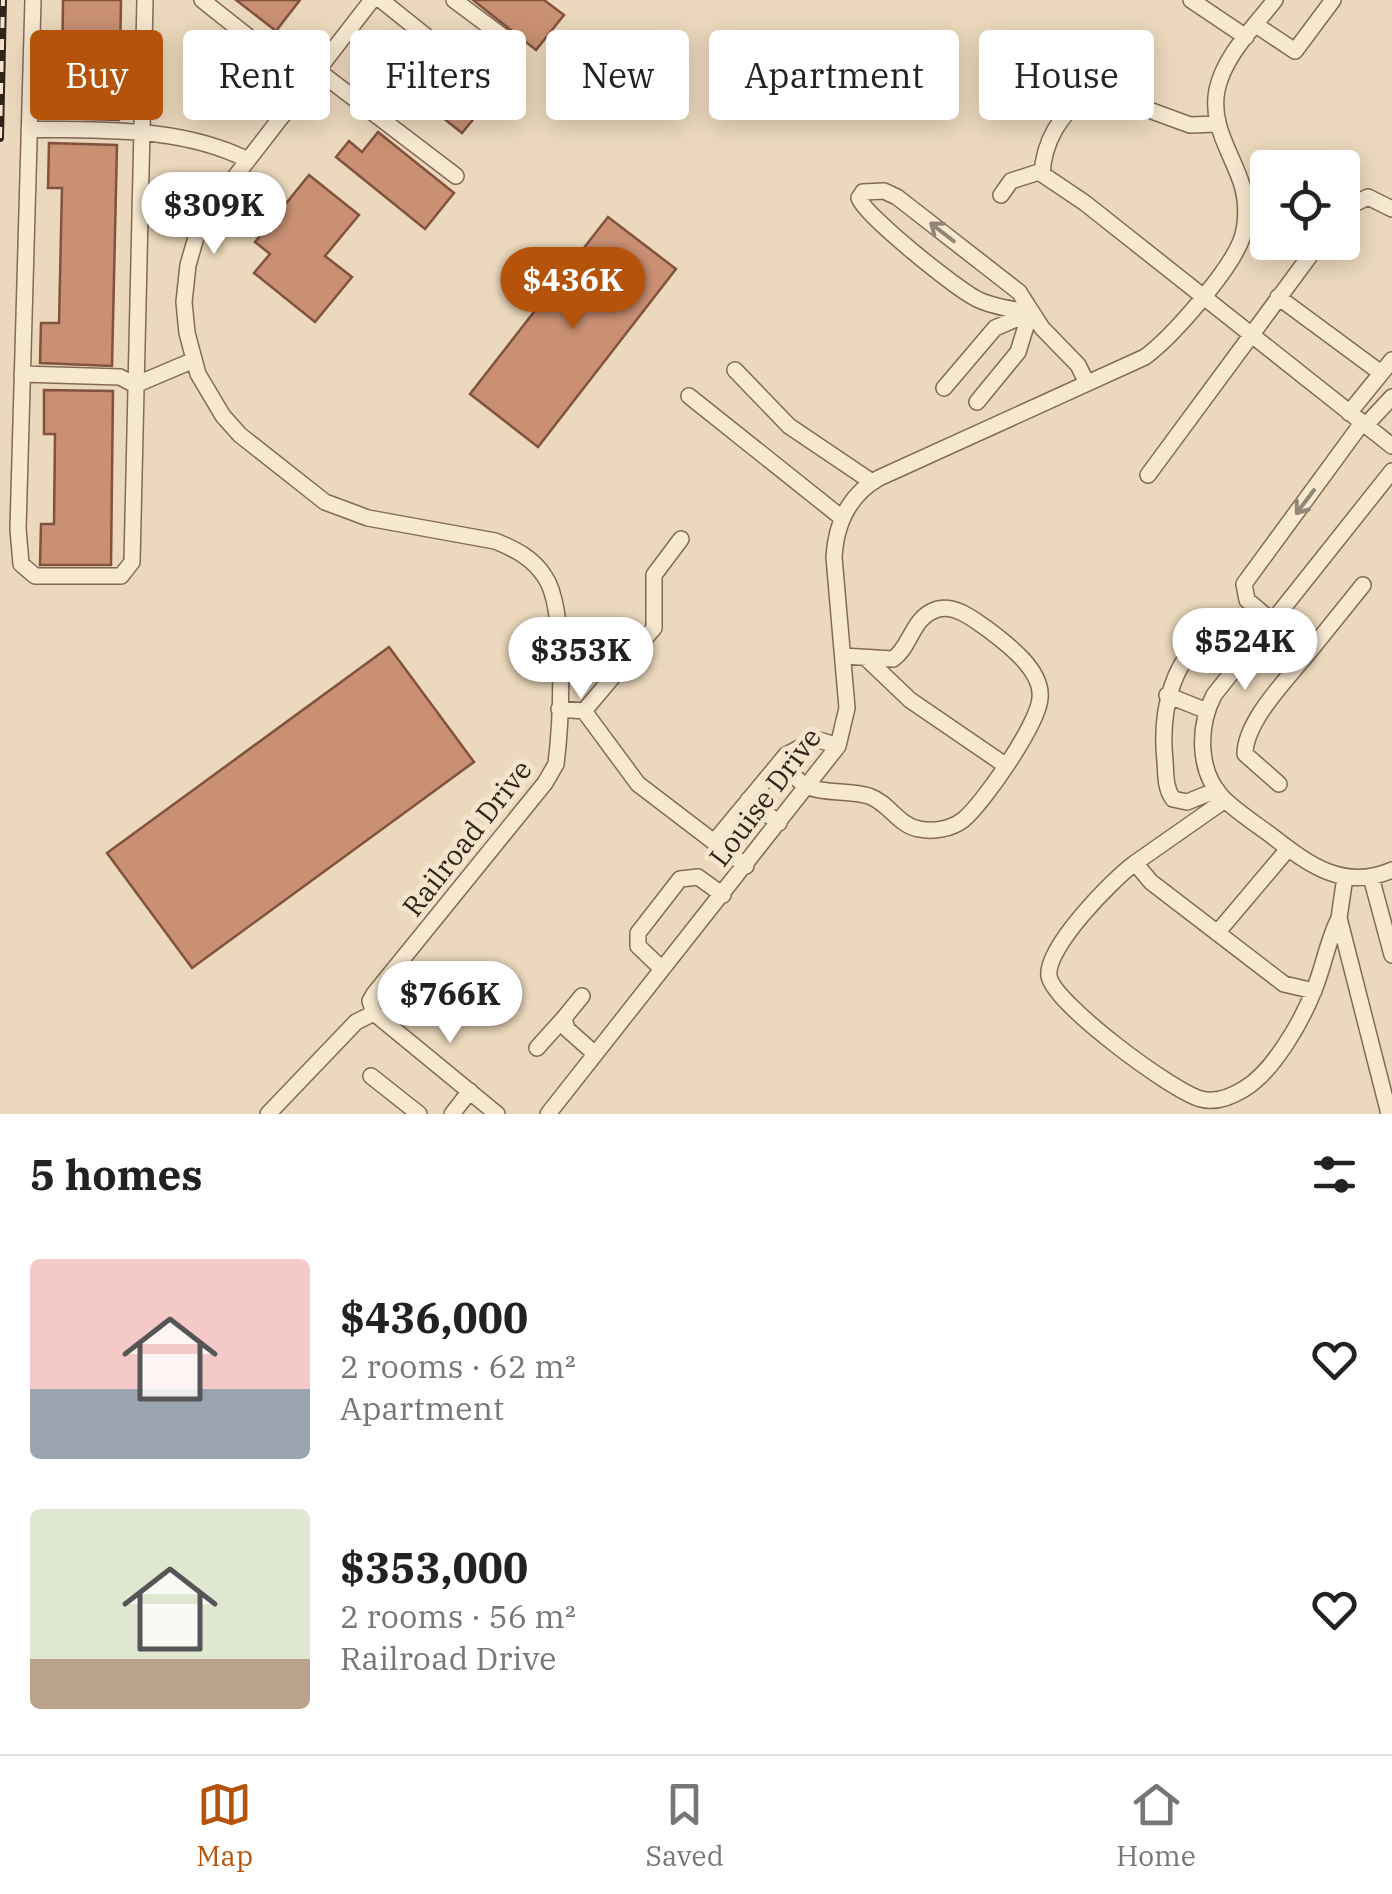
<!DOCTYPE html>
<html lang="en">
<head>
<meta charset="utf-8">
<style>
  body { margin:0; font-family:"IBM Plex Serif",serif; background:#f2f2f2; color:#222; height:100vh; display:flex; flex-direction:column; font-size:38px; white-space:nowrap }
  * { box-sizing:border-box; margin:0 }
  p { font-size:32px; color:#767676 }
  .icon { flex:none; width:55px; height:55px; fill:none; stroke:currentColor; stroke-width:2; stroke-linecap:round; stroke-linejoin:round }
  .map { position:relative; height:1114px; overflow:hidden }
  .sheet { display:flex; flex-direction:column; background:#fff; flex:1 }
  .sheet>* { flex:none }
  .hud { position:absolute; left:30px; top:30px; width:1332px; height:90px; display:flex; gap:20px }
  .fabs { position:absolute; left:1250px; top:150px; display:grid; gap:20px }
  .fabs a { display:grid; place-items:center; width:110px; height:110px; border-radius:10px; background:#fff; box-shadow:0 5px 25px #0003; font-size:50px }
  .price { position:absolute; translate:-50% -85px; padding:0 22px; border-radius:35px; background:#fff; color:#222; font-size:32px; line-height:65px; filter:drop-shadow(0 2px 5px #0008) }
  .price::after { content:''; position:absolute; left:50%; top:60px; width:30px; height:22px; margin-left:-15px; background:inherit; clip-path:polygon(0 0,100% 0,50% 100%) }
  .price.current { background:#b45309; color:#fff }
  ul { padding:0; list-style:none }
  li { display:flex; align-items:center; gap:30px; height:250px; padding:0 30px }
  li span { display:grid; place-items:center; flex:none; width:280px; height:200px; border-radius:10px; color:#555 }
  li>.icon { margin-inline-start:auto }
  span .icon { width:120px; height:120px; fill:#fffc; stroke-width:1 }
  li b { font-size:42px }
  h2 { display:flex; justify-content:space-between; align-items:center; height:120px; padding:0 30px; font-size:42px }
  .tag { padding:0 35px; border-radius:10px; background:#fff; box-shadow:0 5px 25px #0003; font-size:35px; line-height:90px }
  .tag.current { background:#b45309; color:#fff }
  .tab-bar { display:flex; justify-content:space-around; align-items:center; height:140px; border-top:2px solid #e0e0e0; background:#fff; font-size:28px; color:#767676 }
  .tab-bar a { display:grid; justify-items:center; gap:5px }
  .tab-bar .current { color:#b45309 }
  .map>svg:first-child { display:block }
  .building { fill:#c99074; stroke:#81523e; stroke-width:2.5 }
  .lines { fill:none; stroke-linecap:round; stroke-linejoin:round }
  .minor-casing { stroke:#836a57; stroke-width:18 }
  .minor { stroke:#f7e8d0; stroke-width:15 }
  .rail-casing { stroke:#32241b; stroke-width:8 }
  .rail { stroke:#f3e5cc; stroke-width:4; stroke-dasharray:11; stroke-linecap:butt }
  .oneway { stroke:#948676 }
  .labels { text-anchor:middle; stroke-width:10; stroke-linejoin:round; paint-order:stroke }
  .street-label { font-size:28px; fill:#32241b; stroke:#f3e5cc }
</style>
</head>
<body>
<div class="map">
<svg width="1392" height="1114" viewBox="0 0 1392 1114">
  <rect width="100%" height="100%" fill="#ecd9bd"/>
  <path class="building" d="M63,0H121L119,120L49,118V75L62,76Z
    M236,0H300L276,31Z
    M473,0H544L564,15L536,50Z
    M408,44L485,105L462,133L385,72Z
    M378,132L454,193L425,229L336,157L349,141L362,152Z
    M49,143L117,145L112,366L40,363L41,323H59L62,188H48Z
    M309,175L359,215L325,256L352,277L315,322L254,273L270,254L255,242Z
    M608,217L676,269L538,447L470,394Z
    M44,390L113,391L111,565H40L41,524H54L55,434H44Z
    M389,647L474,762L192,968L107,853Z"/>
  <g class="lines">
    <g class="minor-casing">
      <path id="minor" d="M33,0L18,529L21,564L35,576H121L132,562L145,0
        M202,0L265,50L311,78
        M372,0L210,209L197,234L188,265L184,302L187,333L198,374L223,416L240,435L325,502L368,518L495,541C515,549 533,558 545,577C567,609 561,724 556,764L545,783L374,994L370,1001L374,1013
        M381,0L477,77
        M454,0L517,47
        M1191,0L1246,37
        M1256,25L1295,51L1333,0
        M317,70L456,176
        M29,129C103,131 178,126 246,159
        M1042,174C1044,140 1060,115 1087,94H1120L1141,107L1190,125L1217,124
        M1001,195L1011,181L1039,172L1085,203L1392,446
        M1342,217L1354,204L1368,197L1392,209
        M1278,297L1381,373
        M1030,313C1014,309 992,307 977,299C957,289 865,216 859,198L863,192L884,191L897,197L1019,292L1042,328L1078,365L1087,383
        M735,370L789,426L872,482
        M22,374L120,377L135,385L194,360
        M944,388L995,328L1030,313
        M689,396L842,518
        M977,402L1018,352L1030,313
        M1349,413L1392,360
        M1365,426L1392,397
        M1392,471L1214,695C1198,726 1197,771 1223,798C1237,812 1256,824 1272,836C1309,865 1344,891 1392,870
        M1148,475L1320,242
        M1309,652L1363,585
        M866,658L910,700L1005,765
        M1167,695L1207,711
        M559,709L584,711L638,784L714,842
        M584,711L654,628V575L681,539
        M780,762C788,769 799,783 808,787C827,794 850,790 869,796C889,803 899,826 919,829C934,832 951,829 963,820C983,804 1039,723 1040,698C1043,670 1006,643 986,628C973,619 956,605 938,609C911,617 912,646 893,659L843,656
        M1279,784L1245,754C1245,721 1288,678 1309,652L1247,600L1244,584L1362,423
        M1217,790L1187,802L1173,799C1165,788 1166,775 1165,761C1160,714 1171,649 1221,631L1251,650
        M748,800L779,823
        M1225,800L1135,863L1151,882L1284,984L1314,991
        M1135,863C1113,879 1045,948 1049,976C1053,1003 1173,1092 1201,1099C1216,1103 1231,1097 1244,1089C1273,1072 1302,1021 1314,990C1324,966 1327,942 1339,918
        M746,866L714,842L786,755L816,739L838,746
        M1345,877L1339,918L1389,1114
        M1371,877L1392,955
        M1217,933L1288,849
        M662,969L638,946V933L680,879L698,877L723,895
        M582,996L564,1018L567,1029L594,1053
        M374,1013L497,1114
        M537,1048L564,1018
        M371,1076L419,1114
        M268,1114L356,1022L374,1013
        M452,1114L470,1091
        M548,1114L838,746L847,708L834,557C836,524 849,495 879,478L1145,357C1172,337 1231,270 1242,238C1247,222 1247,202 1242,185C1232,153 1210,126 1217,90C1224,56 1254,27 1275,0"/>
    </g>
    <use href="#minor" class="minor"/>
    <g class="rail-casing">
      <path id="rail" d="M0,138L3,0"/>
    </g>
    <use href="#rail" class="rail"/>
  </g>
  <defs><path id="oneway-shaft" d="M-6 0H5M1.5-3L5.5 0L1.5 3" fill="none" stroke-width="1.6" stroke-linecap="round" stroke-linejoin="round" transform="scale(2.5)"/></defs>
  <g class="oneway">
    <use href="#oneway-shaft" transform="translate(942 232) rotate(-142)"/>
    <use href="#oneway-shaft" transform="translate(1305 502) rotate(127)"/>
  </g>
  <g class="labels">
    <g class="street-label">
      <text transform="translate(765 797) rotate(-53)" y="10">Louise Drive</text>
      <text transform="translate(467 838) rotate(-52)" y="10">Railroad Drive</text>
    </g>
  </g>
</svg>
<div class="fabs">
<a><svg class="icon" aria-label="locate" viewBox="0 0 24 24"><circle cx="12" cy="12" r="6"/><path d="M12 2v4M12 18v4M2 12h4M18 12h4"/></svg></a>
</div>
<b class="price" style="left:214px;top:257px">$309K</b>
<b class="price current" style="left:573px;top:332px">$436K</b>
<b class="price" style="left:1245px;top:693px">$524K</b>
<b class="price" style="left:581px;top:702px">$353K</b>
<b class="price" style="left:450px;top:1046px">$766K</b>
<div class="hud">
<a class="tag current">Buy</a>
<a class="tag">Rent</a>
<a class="tag">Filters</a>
<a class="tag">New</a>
<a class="tag">Apartment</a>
<a class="tag">House</a>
</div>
</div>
<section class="sheet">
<h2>5 homes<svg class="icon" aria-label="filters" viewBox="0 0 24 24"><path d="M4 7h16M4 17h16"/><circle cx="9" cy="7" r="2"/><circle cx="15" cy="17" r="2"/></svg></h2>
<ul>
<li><span style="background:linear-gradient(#f6c9c9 65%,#9aa5b1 0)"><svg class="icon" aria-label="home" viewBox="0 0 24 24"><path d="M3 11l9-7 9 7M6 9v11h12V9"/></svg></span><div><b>$436,000</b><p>2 rooms · 62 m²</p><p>Apartment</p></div><svg class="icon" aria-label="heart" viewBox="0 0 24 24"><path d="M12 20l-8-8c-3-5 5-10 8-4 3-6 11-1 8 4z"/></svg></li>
<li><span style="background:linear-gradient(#dfe7d0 75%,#b9a48a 0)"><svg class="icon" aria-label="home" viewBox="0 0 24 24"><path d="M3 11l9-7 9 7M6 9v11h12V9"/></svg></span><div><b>$353,000</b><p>2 rooms · 56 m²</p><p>Railroad Drive</p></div><svg class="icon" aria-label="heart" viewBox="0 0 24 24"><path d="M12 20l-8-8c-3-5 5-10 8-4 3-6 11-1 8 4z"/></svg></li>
</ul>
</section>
<nav class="tab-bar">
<a class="current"><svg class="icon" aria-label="map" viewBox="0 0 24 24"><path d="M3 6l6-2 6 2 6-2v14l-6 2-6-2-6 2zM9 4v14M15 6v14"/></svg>Map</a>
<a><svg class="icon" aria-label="saved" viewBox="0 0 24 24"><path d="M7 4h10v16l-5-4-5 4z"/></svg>Saved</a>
<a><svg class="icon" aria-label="home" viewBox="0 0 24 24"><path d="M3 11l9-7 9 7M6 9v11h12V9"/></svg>Home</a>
</nav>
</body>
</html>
